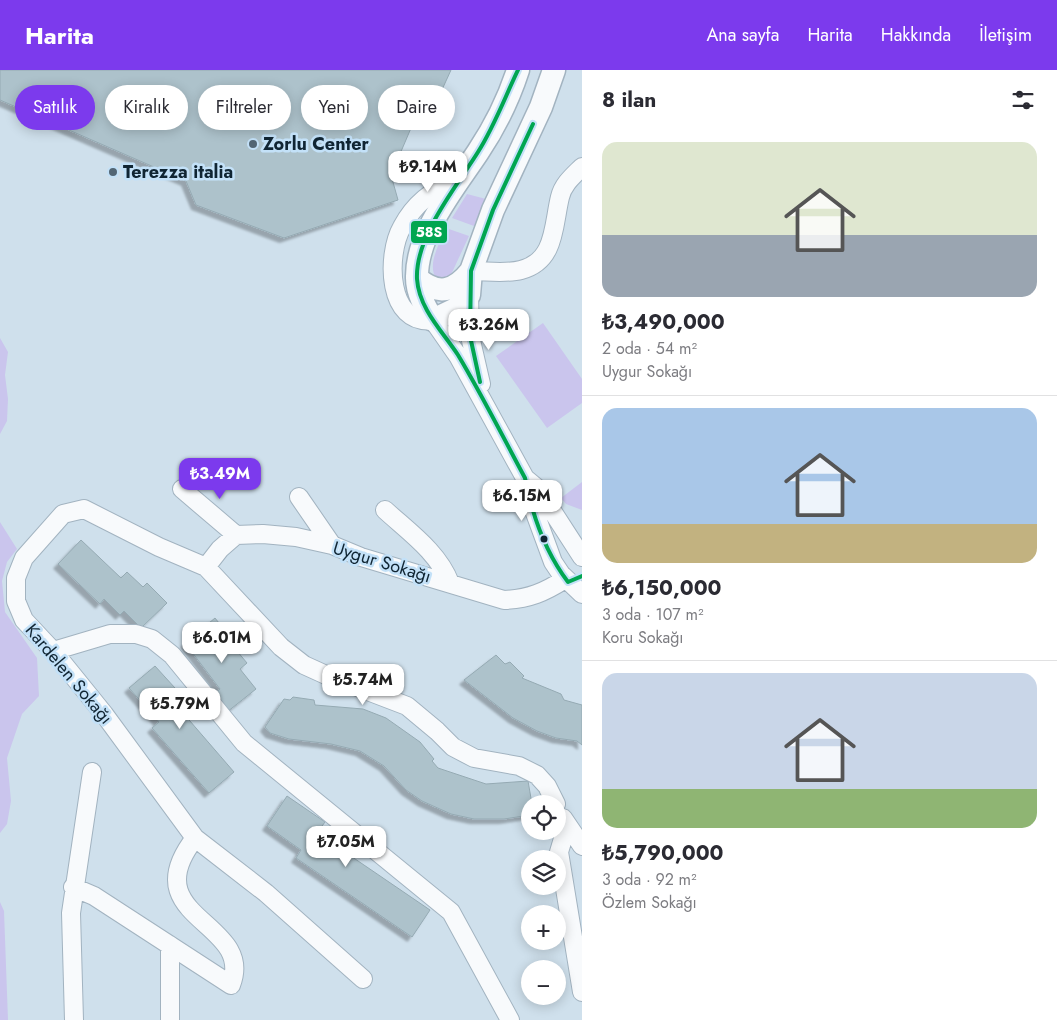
<!DOCTYPE html>
<html lang="tr">
<head>
<meta charset="utf-8">
<style>
  body { margin:0; font-family:Jost,sans-serif; background:#f2f2f3; color:#2b2b33; height:100vh; display:flex; flex-direction:column; font-size:19px; white-space:nowrap }
  * { box-sizing:border-box; margin:0 }
  p { font-size:16px; color:#7c7c81 }
  .icon { flex:none; width:28px; height:28px; fill:none; stroke:currentColor; stroke-width:2; stroke-linecap:round; stroke-linejoin:round }
  .map { position:relative; flex:1; overflow:hidden }
  .details { display:flex; flex-direction:column; background:#fff; width:475px }
  .details>* { flex:none }
  .hud { position:absolute; left:15px; top:15px; width:475px; height:45px; display:flex; gap:10px }
  .fabs { position:absolute; left:521px; top:725px; display:grid; gap:10px }
  .fabs a { display:grid; place-items:center; width:45px; height:45px; border-radius:50%; background:#fff; box-shadow:0 2px 12px #0003; font-size:25px }
  .price { position:absolute; translate:-50% -42px; padding:0 11px; border-radius:10px; background:#fff; color:#222; font-size:16px; line-height:32px; filter:drop-shadow(0 1px 2px #0008) }
  .price::after { content:''; position:absolute; left:50%; top:30px; width:15px; height:11px; margin-left:-8px; background:inherit; clip-path:polygon(0 0,100% 0,50% 100%) }
  .price.active { background:#7c3aed; color:#fff }
  ul { padding:0; list-style:none }
  li { display:grid; align-content:center; gap:10px; height:265px; padding:0 20px }
  li+li { border-top:1px solid #e1e1e2 }
  li span { display:grid; place-items:center; height:155px; border-radius:15px; color:#555 }
  li>.icon { margin-inline-start:auto }
  span .icon { width:90px; height:90px; fill:#fffc; stroke-width:1 }
  li b { font-size:21px }
  h2 { display:flex; justify-content:space-between; align-items:center; height:60px; padding:0 20px; font-size:21px }
  .chip { padding:0 18px; border-radius:22px; background:#fff; box-shadow:0 2px 12px #0003; font-size:18px; line-height:45px }
  .chip.active { background:#7c3aed; color:#fff }
  header { display:flex; align-items:center; gap:30px; box-sizing:border-box; height:70px; padding:0 25px; background:#7c3aed; color:#fff }
  header strong { font-size:24px }
  nav { display:flex; gap:28px; margin-inline-start:auto; font-size:18px }
  main { display:flex; flex:1; min-height:0 }
  .map>svg:first-child { display:block }
  .green { fill:#cac5ed }
  .building { fill:#adc2cb; stroke:#95aab3; filter:url(#shadow) }
  .lines { fill:none; stroke-linecap:round; stroke-linejoin:round }
  .minor-casing { stroke:#a2b3c0; stroke-width:20 }
  .major-casing { stroke:#a2b3c0; stroke-width:25 }
  .minor { stroke:#f8fafc; stroke-width:18 }
  .major { stroke:#f8fafc; stroke-width:22 }
  .bus-1-casing { stroke:#c3e1f8; stroke-width:8 }
  .bus-1 { stroke:#00a651; stroke-width:4 }
  .poi-dot { fill:#536674; stroke:#c3e1f8; stroke-width:2 }
  .bus-dot { fill:#102533; stroke:#c3e1f8; stroke-width:2 }
  .labels { text-anchor:middle; stroke-width:5; stroke-linejoin:round; paint-order:stroke }
  .poi-label { font-size:18px; font-weight:bold; fill:#102533; stroke:#c3e1f8; text-anchor:start }
  .street-label { font-size:18px; fill:#102533; stroke:#c3e1f8 }
  .line-badge { stroke:#c3e1f8; stroke-width:2 }
  .badge-label { font-size:14px; text-anchor:middle; font-weight:bold; fill:#fff }
</style>
</head>
<body>
<header>
<strong>Harita</strong>
<nav><a>Ana sayfa</a><a>Harita</a><a>Hakkında</a><a>İletişim</a></nav>
</header>
<main>
<div class="map">
<svg width="582" height="950" viewBox="0 0 582 950">
  <defs>
    <filter id="shadow"><feDropShadow dx="-4.5" dy="4.5" stdDeviation="1" flood-color="#0004"/></filter>
  </defs>
  <rect width="100%" height="100%" fill="#cfe0ec"/>
  <path class="green" d="M467,124L486,129L474,156L452,148Z
    M446,158L469,166L449,209L442,210L435,207C428,191 440,173 446,158Z
    M543,253L582,309V333L547,358L496,286Z
    M0,268L8,282L5,305L8,329L7,351L0,364Z
    M582,412V440L566,434L561,428Z
    M0,452L17,479L7,492L2,511L5,542L37,588L39,626L22,644L7,688L11,731L7,754L0,763Z
    M0,832L4,841L8,950H0Z"/>
  <path class="building" d="M0,0H451L435,35L417,44L391,105L398,130L284,168L196,135L186,111L0,30Z
    M81,470L121,508L127,502L143,517L147,513L167,533L141,558L124,541L120,545L104,529L100,534L58,494Z
    M215,548L235,573L232,575L247,593L240,599L256,619L227,642L213,625L220,619L185,573Z
    M496,585L505,594L510,592L524,606L522,608L561,624L564,630L582,635V675L577,671L556,668L537,661L513,648L464,610Z
    M155,596L185,629L177,636L234,702L209,723L152,658L159,652L129,618Z
    M293,627L314,630L315,635L363,639L386,648L420,672L434,689L432,691L438,698L486,714L528,711L532,734L530,745L504,749H474L451,744L422,731L406,720L384,696L360,681L331,674L289,669L270,663L265,657L284,629L290,630Z
    M287,726L325,752L317,763L430,840L412,867L296,788L301,780L267,756Z"/>
  <g class="lines">
    <g class="minor-casing">
      <path id="minor" d="M457,111C433,119 414,134 402,157C386,185 387,256 433,250L458,286L525,408L528,424L553,492L561,504L582,524
        M471,201C487,201 506,204 521,200C556,191 553,155 560,127C563,114 573,106 582,97
        M469,225L470,266L481,314
        M526,409L538,419L582,487
        M182,419L236,465
        M299,427L332,475
        M385,440C409,462 438,482 450,513
        M206,497L220,479L236,465L263,464L296,467L332,475L361,487L504,530C529,529 545,522 565,509
        M53,581L110,564H136L152,569L172,585L244,673L451,842L510,950
        M563,748L582,776
        M567,755L559,782L582,922
        M73,817L94,826L231,915C256,851 132,849 195,768
        M170,875V950
        M363,909L266,823L195,768L104,644L53,581L24,550L16,531V508L24,488L63,444L84,439L159,477L206,497L281,577L304,595L326,605L407,636L437,661L453,677L474,688L519,696L537,705L547,716L556,734
        M74,950L71,843L92,702"/>
    </g>
    <g class="major-casing">
      <path id="major" d="M518,0C509,28 494,58 478,82C455,117 416,163 417,208C417,223 425,237 433,250L458,238L469,225L471,201L493,140L541,37L554,0
        M417,208C438,226 454,222 471,201"/>
    </g>
    <use href="#minor" class="minor"/>
    <use href="#major" class="major"/>
    <g class="bus-1-casing">
      <path id="bus-1" d="M518,0C505,27 494,57 478,82C457,116 415,166 417,209C419,239 443,262 458,285C482,325 503,367 525,408C532,444 546,483 568,512L582,506
        M480,312L470,266L471,201L493,140L533,54"/>
    </g>
    <use href="#bus-1" class="bus-1"/>
  </g>
  <g class="poi-dot">
    <circle cx="253" cy="74" r="5"/>
    <circle cx="113" cy="102" r="5"/>
  </g>
  <circle class="bus-dot" cx="544" cy="469" r="4.5"/>
  <g class="labels">
    <g class="poi-label">
      <text x="263" y="80">Zorlu Center</text>
      <text x="123" y="108">Terezza italia</text>
    </g>
    <g class="street-label">
      <text transform="translate(382 492) rotate(17)" y="6">Uygur Sokağı</text>
      <text transform="translate(69 604) rotate(50)" y="6">Kardelen Sokağı</text>
    </g>
  </g>
  <rect class="line-badge" x="410" y="150" width="38" height="24" rx="5" fill="#00a651"/>
  <g class="badge-label">
    <text x="429" y="167">58S</text>
  </g>
</svg>
<div class="fabs">
<a><svg class="icon" aria-label="locate" viewBox="0 0 24 24"><circle cx="12" cy="12" r="6"/><path d="M12 2v4M12 18v4M2 12h4M18 12h4"/></svg></a>
<a><svg class="icon" aria-label="layers" viewBox="0 0 24 24"><path d="M12 4l9 5-9 5-9-5zM3 14l9 5 9-5"/></svg></a>
<a>+</a>
<a>−</a>
</div>
<b class="price" style="left:428px;top:123px">₺9.14M</b>
<b class="price" style="left:489px;top:281px">₺3.26M</b>
<b class="price active" style="left:220px;top:430px">₺3.49M</b>
<b class="price" style="left:522px;top:452px">₺6.15M</b>
<b class="price" style="left:222px;top:594px">₺6.01M</b>
<b class="price" style="left:363px;top:636px">₺5.74M</b>
<b class="price" style="left:180px;top:660px">₺5.79M</b>
<b class="price" style="left:346px;top:798px">₺7.05M</b>
<div class="hud">
<a class="chip active">Satılık</a>
<a class="chip">Kiralık</a>
<a class="chip">Filtreler</a>
<a class="chip">Yeni</a>
<a class="chip">Daire</a>
</div>
</div>
<section class="details">
<h2>8 ilan<svg class="icon" aria-label="filters" viewBox="0 0 24 24"><path d="M4 7h16M4 17h16"/><circle cx="9" cy="7" r="2"/><circle cx="15" cy="17" r="2"/></svg></h2>
<ul>
<li><span style="background:linear-gradient(#dfe7d0 60%,#9aa5b1 0)"><svg class="icon" aria-label="home" viewBox="0 0 24 24"><path d="M3 11l9-7 9 7M6 9v11h12V9"/></svg></span><div><b>₺3,490,000</b><p>2 oda · 54 m²</p><p>Uygur Sokağı</p></div></li>
<li><span style="background:linear-gradient(#a9c7e8 75%,#c2b280 0)"><svg class="icon" aria-label="home" viewBox="0 0 24 24"><path d="M3 11l9-7 9 7M6 9v11h12V9"/></svg></span><div><b>₺6,150,000</b><p>3 oda · 107 m²</p><p>Koru Sokağı</p></div></li>
<li><span style="background:linear-gradient(#c9d6e8 75%,#8fb573 0)"><svg class="icon" aria-label="home" viewBox="0 0 24 24"><path d="M3 11l9-7 9 7M6 9v11h12V9"/></svg></span><div><b>₺5,790,000</b><p>3 oda · 92 m²</p><p>Özlem Sokağı</p></div></li>
</ul>
</section>
</main>
</body>
</html>
